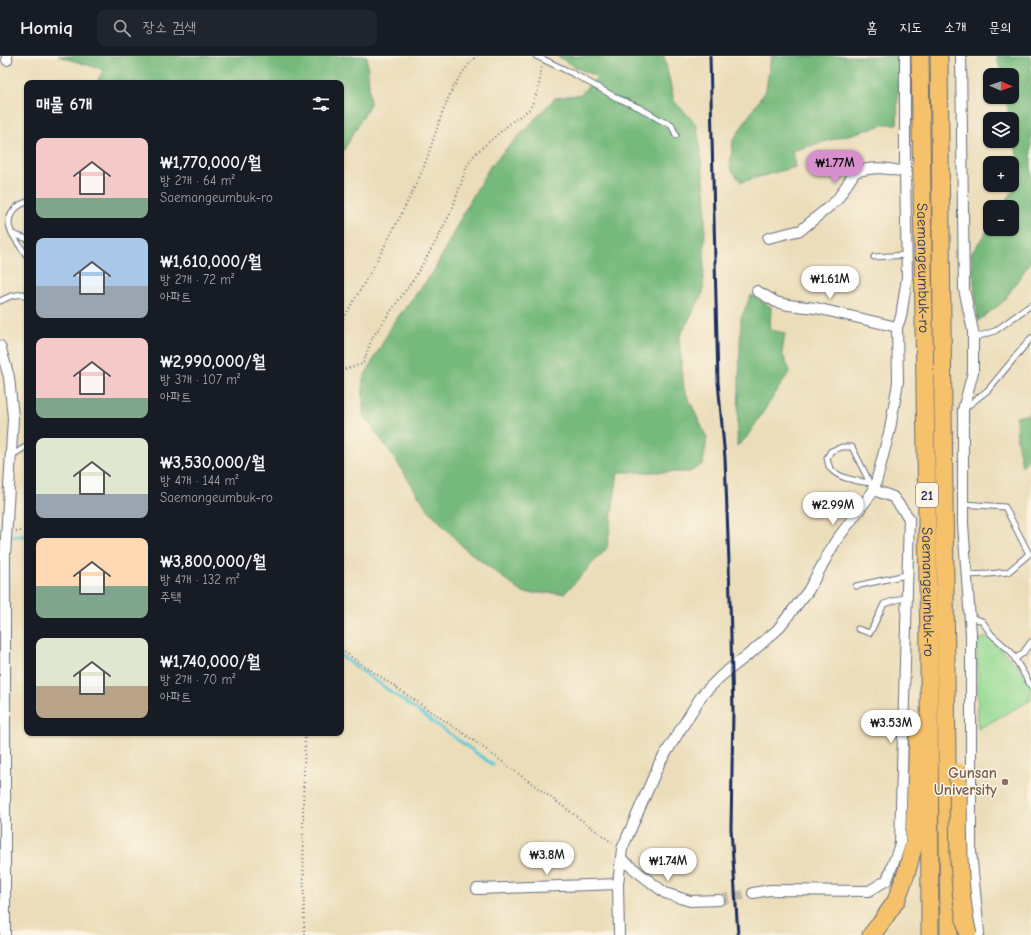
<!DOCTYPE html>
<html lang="ko">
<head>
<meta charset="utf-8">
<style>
  body { margin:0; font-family:"Comic Neue","Poor Story",sans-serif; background:#20242c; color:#f1f3f6; height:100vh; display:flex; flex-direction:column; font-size:15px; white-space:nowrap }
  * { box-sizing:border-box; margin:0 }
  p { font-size:13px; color:#9ea1a6 }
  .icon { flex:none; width:22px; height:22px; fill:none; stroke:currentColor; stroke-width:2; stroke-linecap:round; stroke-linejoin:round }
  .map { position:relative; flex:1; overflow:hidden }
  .panel { position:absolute; left:24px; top:24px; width:320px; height:656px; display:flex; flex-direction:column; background:#171b24; border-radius:8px; box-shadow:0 1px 3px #0004 }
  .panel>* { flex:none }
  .needle { width:26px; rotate:92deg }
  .controls { position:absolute; left:983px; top:12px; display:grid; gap:8px }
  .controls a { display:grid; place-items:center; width:36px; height:36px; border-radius:8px; background:#171b24; box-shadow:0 1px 3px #0004; font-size:20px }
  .price { position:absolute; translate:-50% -34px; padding:0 9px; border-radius:14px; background:#fff; color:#222; font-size:13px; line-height:26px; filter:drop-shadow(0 1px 2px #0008) }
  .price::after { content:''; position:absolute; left:50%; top:24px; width:12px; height:9px; margin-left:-6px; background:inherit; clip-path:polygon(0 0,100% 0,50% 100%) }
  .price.current { background:#d690ce; color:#111 }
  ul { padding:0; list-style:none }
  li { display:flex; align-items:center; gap:12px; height:100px; padding:0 12px }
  li span { display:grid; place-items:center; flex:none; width:112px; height:80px; border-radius:8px; color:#555 }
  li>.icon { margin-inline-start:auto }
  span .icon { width:48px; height:48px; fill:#fffc; stroke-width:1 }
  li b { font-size:17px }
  h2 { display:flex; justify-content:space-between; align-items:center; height:48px; padding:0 12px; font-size:17px }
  header { display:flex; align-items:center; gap:24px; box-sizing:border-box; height:56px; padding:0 20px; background:#171b24; border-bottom:1px solid #363941 }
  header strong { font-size:19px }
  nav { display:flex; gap:22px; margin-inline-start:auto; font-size:14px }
  .search { width:280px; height:36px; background:#20242c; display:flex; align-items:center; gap:10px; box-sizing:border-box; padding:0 14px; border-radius:8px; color:#9ea1a6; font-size:15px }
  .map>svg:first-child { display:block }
  .green { fill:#93d992; stroke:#578478 }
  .forest { fill:#76b97c; stroke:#48746d }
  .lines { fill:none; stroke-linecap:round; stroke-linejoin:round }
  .stream { stroke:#5cc8d3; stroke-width:3 }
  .minor-tunnel { stroke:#c1baa7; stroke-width:10; stroke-dasharray:10 5; stroke-linecap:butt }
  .service-casing { stroke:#646c7e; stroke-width:7 }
  .minor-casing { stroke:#646c7e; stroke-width:12 }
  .trunk-casing { stroke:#646c7e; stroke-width:19 }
  .path { stroke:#646c7e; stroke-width:2; stroke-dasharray:1 3; stroke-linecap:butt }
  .service { stroke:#fff; stroke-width:5 }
  .minor { stroke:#fff; stroke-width:10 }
  .trunk { stroke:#f5c16b; stroke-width:17 }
  .rail { stroke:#1b2f5e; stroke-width:3 }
  .trunk-bridge-casing { stroke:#646c7e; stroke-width:19; stroke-linecap:butt }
  .trunk-bridge { stroke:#f5c16b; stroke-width:17 }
  .education-dot { fill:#8d6e63; stroke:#fcf5e5; stroke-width:1.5 }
  .labels { text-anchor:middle; stroke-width:3; stroke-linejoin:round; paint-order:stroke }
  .shield { fill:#fcf5e5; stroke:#5e6a86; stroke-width:1 }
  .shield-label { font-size:14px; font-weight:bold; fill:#1b2f5e }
  .street-label { font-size:15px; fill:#1b2f5e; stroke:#fcf5e5 }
  .education-label { font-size:15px; font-weight:bold; fill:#785e54; stroke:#fcf5e5; text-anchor:end }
</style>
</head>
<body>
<header>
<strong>Homiq</strong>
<div class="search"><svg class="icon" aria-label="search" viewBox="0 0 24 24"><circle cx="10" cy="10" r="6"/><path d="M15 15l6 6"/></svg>장소 검색</div>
<nav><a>홈</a><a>지도</a><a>소개</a><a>문의</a></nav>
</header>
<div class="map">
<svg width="1031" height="879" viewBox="0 0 1031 879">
  <rect width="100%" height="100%" fill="#fcf5e5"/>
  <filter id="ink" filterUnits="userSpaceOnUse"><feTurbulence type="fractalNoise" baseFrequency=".025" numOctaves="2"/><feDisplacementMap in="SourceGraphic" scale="8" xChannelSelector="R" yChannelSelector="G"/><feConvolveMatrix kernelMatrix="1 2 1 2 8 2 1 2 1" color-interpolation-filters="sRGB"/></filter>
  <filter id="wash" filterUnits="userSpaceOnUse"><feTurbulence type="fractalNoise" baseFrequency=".012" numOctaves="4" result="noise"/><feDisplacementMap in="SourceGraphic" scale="16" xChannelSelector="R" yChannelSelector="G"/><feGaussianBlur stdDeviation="0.9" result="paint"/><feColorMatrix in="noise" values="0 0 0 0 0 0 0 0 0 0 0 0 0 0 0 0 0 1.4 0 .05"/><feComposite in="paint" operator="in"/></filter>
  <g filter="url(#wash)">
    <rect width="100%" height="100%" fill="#ebddb9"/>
    <path class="green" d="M990,581L1031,626V644L978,673L977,584Z"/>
    <path class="forest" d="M58,0H367L370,48L341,99V27H96L104,14Z
      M557,0H664L674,45L697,69L706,142L703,237L679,282L684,333L707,382L703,408L690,416H618L607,492L565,537H523L464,492L426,451L393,400L363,359V323L394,266L434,215L468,148L491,109L555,42L581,38L597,21L575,11Z
      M771,0H899L897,68H887L792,95L795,111L741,126L730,112L733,84L766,34Z
      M997,0H1031V205L1003,246L978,265L971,198L990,170V173H1012V151H1002L1022,122L1012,73V63H1010L1005,41H1012V19H1001Z
      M751,239L771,251L770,274L785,277L782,297L790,315L746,382L737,390L741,262Z
      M1031,353V400L1022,410L1017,385L1016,360L1028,359Z"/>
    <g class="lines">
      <path class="stream" d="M14,480H27
        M341,600L493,709"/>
    </g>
  </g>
  <g filter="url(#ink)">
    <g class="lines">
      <path class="minor-tunnel" d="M719,844L753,837"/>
      <g class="service-casing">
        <path id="service" d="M536,0L572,17L617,42L640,52L662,65L671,68L676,79
          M27,146C16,149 6,160 10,172C11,179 23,194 27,200
          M13,178L27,183
          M874,201L907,199
          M0,245L11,240L23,238L27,242
          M973,282L995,275L1031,249
          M965,352L988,334L1031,282
          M11,400L27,390
          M870,427C857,425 839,423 830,412C828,409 828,405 827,402L831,395L842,391H852L873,433
          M963,448L1005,451L1029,498L1008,516L989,518L967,519
          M856,530L906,519
          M970,561L982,565L991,578L1011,596L1031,630
          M858,573L870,577L884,548L906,541
          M1015,603L1023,597L1031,586"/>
      </g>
      <g class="minor-casing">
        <path id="minor" d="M961,0L964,233L973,275V316L963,354V468L971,578V796L979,877
          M7,4V0
          M768,182L801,174L837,144L855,116C874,110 886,112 905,116
          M757,235L776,246L788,249L816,252L897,271
          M0,290L9,321L13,362L5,500V879
          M621,803L665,837L690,845L719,844
          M477,833L618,828
          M753,837L770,834L869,835L887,824L898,794L900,787L909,462L893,441L874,434
          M619,879L618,828L622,793L659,708L702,639L721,620L753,595L777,574L808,535L835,486L874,434L890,373L898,326L897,271L901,261L907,221L905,116V0"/>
      </g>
      <g class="trunk-casing">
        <g id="trunk">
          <path id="s1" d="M920,0L929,594L930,879"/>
          <path d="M939,0L949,879"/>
          <path d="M871,879L880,868L896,845L907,815L914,788L918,676"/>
        </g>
      </g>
      <path class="path" d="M341,266C369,221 395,172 418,124C438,82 441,34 477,0
        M341,314L363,308L372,282L415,221L435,187L452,154L467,110L476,97L513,65L530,53L538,34L542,10
        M16,475H27
        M341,594L470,682L614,788
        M304,879L303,753L305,677"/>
      <use href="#service" class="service"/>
      <use href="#minor" class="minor"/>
      <use href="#trunk" class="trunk"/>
      <path class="rail" d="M710,0L718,326L725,402L729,507L733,655L731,773L738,879"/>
      <g class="trunk-bridge-casing">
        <path id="trunk-bridge" d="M958,716C959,770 956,826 968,879"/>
      </g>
      <use href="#trunk-bridge" class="trunk-bridge"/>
    </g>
  </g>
  <circle class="education-dot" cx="1005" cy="726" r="4"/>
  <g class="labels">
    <rect class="shield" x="916" y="427" width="22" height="24" rx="3"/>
    <g class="shield-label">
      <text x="927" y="444">21</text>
    </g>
    <g class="street-label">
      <text dy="5" stroke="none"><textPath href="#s1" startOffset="212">Saemangeumbuk-ro</textPath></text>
      <text dy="5" stroke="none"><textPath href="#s1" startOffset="536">Saemangeumbuk-ro</textPath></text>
    </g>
    <g class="education-label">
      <text x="997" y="722">Gunsan<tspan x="997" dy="17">University</tspan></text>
    </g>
  </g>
</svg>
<div class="controls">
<a><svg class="needle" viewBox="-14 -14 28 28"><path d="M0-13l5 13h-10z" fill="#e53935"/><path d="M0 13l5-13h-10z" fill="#9ea1a6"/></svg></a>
<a><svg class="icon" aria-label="layers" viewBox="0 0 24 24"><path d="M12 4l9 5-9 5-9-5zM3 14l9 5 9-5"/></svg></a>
<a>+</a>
<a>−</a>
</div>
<b class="price current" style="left:835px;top:128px">₩1.77M</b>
<b class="price" style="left:830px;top:244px">₩1.61M</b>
<b class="price" style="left:833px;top:470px">₩2.99M</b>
<b class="price" style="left:891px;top:688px">₩3.53M</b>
<b class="price" style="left:547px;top:820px">₩3.8M</b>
<b class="price" style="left:668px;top:826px">₩1.74M</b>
<section class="panel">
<h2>매물 6개<svg class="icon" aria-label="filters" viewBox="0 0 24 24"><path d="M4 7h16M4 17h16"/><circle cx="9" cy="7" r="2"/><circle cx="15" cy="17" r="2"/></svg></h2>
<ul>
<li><span style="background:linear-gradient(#f6c9c9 75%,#7fa58c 0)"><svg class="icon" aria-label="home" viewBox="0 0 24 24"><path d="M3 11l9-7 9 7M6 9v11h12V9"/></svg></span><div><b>₩1,770,000/월</b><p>방 2개 · 64 m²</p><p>Saemangeumbuk-ro</p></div></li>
<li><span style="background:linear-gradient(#a9c7e8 60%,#9aa5b1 0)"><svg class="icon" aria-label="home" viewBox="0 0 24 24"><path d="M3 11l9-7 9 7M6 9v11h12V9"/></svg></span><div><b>₩1,610,000/월</b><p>방 2개 · 72 m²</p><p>아파트</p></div></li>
<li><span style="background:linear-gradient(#f6c9c9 75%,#7fa58c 0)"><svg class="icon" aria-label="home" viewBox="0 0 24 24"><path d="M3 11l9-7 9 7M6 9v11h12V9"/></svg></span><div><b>₩2,990,000/월</b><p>방 3개 · 107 m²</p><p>아파트</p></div></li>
<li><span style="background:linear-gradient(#dfe7d0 70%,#9aa5b1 0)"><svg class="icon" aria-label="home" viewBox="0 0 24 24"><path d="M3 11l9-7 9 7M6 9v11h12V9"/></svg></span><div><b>₩3,530,000/월</b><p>방 4개 · 144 m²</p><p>Saemangeumbuk-ro</p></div></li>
<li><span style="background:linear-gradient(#ffd9b3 60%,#7fa58c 0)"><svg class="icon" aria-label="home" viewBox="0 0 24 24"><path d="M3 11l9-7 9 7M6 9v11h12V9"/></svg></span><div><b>₩3,800,000/월</b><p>방 4개 · 132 m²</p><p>주택</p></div></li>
<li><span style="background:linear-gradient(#dfe7d0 60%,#b9a48a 0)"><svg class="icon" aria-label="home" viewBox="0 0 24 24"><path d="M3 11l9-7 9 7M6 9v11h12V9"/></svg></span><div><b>₩1,740,000/월</b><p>방 2개 · 70 m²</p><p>아파트</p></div></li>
</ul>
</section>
</div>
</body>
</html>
